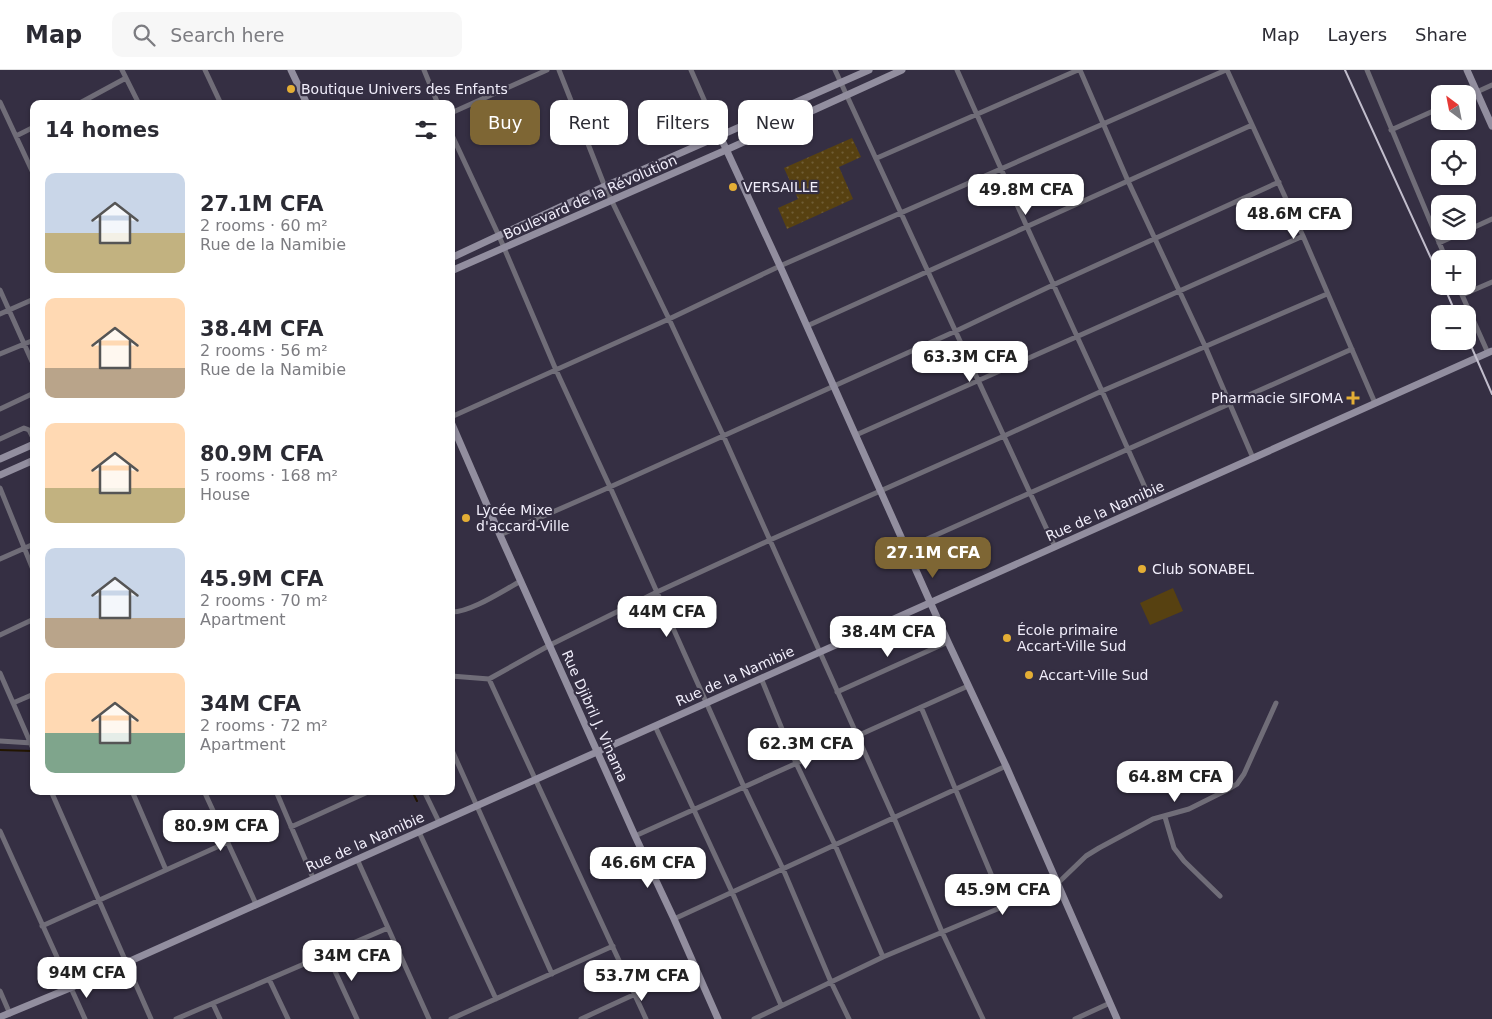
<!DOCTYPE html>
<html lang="en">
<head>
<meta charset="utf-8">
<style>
  body { margin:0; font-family:"DejaVu Sans",sans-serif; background:#f7f7f7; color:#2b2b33; height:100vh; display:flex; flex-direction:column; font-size:19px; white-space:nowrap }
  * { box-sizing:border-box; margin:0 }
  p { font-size:16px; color:#7c7c81 }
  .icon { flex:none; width:28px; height:28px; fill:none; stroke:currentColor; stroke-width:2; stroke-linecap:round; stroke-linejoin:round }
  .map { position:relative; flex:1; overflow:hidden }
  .side { position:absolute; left:30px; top:30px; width:425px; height:695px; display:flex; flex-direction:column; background:#fff; border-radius:10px; box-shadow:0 1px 4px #0004 }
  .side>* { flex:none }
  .banner { position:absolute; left:470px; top:30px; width:475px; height:45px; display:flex; gap:10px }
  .needle { width:32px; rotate:328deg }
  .controls { position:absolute; left:1431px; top:15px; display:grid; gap:10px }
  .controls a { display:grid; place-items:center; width:45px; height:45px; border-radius:10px; background:#fff; box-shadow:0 1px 4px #0004; font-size:25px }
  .price { position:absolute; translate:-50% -42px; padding:0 11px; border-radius:10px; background:#fff; color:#222; font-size:16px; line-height:32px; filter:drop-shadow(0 1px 2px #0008) }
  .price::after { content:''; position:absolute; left:50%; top:30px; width:15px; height:11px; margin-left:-8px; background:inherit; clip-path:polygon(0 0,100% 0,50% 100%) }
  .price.active { background:#7e6634; color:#fff }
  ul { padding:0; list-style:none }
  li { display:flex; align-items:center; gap:15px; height:125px; padding:0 15px }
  li span { display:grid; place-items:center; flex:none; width:140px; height:100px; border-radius:10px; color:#555 }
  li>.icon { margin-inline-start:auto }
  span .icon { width:60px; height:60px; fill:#fffc; stroke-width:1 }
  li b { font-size:21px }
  h2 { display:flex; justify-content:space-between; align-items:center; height:60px; padding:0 15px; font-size:21px }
  .pill { padding:0 18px; border-radius:10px; background:#fff; box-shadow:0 1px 4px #0004; font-size:18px; line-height:45px }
  .pill.active { background:#7e6634; color:#fff }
  header { display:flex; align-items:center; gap:30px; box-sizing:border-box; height:70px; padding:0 25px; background:#fff; border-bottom:1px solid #e1e1e2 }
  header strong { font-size:24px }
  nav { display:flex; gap:28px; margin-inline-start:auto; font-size:18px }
  .search { width:350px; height:45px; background:#f7f7f7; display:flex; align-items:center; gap:12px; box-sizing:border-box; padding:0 18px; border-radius:10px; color:#7c7c81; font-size:19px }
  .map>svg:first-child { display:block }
  .park { fill:url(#park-dots) }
  .pitch { fill:#574111 }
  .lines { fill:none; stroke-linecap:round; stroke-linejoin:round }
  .stream { stroke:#221500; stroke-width:2 }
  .street { stroke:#706d78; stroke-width:5 }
  .secondary { stroke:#928e9f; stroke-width:7 }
  .rail { stroke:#c1bdcc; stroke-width:2 }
  .poi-dot { fill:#e4ae35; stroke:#352f43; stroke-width:2 }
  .labels { text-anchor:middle; stroke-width:4.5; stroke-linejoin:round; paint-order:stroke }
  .poi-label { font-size:14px; fill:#f1eefb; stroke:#352f43; text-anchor:start }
  .street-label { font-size:14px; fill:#f1eefb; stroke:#352f43 }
</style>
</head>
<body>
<header>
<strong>Map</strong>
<div class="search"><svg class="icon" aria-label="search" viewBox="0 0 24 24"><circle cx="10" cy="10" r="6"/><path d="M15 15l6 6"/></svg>Search here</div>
<nav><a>Map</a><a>Layers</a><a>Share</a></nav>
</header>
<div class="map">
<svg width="1492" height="949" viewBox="0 0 1492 949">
  <defs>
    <pattern id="park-dots" width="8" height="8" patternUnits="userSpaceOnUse" patternTransform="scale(1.25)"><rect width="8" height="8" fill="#574111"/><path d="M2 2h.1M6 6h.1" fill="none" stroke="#705d35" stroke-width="1.8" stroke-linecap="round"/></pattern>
  </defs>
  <rect width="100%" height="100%" fill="#352f43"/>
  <path class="park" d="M852,68L861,87L839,97L853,129L787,159L778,138L798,129L784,98Z"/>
  <path class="pitch" d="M1173,518L1183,541L1150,555L1140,533Z"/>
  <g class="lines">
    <path class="stream" d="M0,680L33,681
      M412,721L417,731"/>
    <path class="street" d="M122,0L139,34
      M205,0L221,34
      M424,0L438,34
      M559,0L605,117L669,249L723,365L894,748L942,862L983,949
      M691,0L720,66
      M835,0L1055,477
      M957,0L1027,157L1102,321L1152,433
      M1080,0L1128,111L1205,276L1253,388
      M1227,0L1303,166L1375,333
      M1367,0L1446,189
      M1468,26L1492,15
      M0,32L34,105
      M78,34L126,8
      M451,43L547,0
      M1391,60L1440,38
      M451,63L499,166L556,300L610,417L744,717L783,799L831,912L849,949
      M16,66L34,57
      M877,88L1078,0
      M1468,160L1492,149
      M1439,173L1465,161
      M1458,216L1488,283
      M0,220L34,296
      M1462,225L1492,212
      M0,244L34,229
      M807,256L1252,55
      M0,284L34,270
      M0,339L34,323
      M451,347L669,249L780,196L1226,0
      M856,365L1303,166
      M0,369L24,358L29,360L34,370
      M0,418L34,502
      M500,465L610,417L956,261L1053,215L1279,112
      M907,478L1352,279
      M0,489L34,474
      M451,542C470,543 504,520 521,511
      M0,565L34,549
      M0,603L34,681
      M451,606L489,609L550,575L657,522L770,470L1004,366L1102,321L1327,224
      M761,608L796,693L835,775L883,887
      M489,609L646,949
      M837,622L948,572
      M13,633L34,624
      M921,637L1004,835
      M655,656L732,822L781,935
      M0,671L32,673
      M451,678L552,904
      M51,721L151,949
      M132,721L166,800
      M204,721L256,834
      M276,721L313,808
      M424,721L439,752
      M1165,747L1174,778L1184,791L1220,826
      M291,757L370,721
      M0,761L85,949
      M419,762L496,929
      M635,766L968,616
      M357,789L429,949
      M674,849L1006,696
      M42,856L228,772
      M327,884L357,949
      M269,909L288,949
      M0,921L10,944
      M213,934L220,949
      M176,949L388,858
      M451,949L613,876
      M581,949L694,897
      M754,949L883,887L1057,814L1086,786L1099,778L1153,749L1189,739L1225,721L1237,714L1244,704L1276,633
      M1075,949L1110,933"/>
    <path class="secondary" d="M291,0L307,34
      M1467,0L1492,56
      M720,66L780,196L948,572L1006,696L1117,949
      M451,188L601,118L869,0
      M451,201L726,80L902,0
      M451,352L500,465L635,766L674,849L718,949
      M0,389L34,374
      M0,405L34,390
      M0,947L70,918L1492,281"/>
    <path class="rail" d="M1345,0L1440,208
      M1444,216L1456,244
      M1468,269L1492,324"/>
  </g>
  <g class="poi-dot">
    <circle cx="291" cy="19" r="5"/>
    <circle cx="733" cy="117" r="5"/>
    <path d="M1350.5 320.5h5v5h5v5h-5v5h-5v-5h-5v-5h5z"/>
    <circle cx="466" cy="448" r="5"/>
    <circle cx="1142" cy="499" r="5"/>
    <circle cx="1007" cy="568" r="5"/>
    <circle cx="1029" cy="605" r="5"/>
  </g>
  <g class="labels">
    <g class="poi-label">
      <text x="301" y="24">Boutique Univers des Enfants</text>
      <text x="743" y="122">VERSAILLE</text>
      <text x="1343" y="333" text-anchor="end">Pharmacie SIFOMA</text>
      <text x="476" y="445">Lycée Mixe<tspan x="476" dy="16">d'accard-Ville</tspan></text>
      <text x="1152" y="504">Club SONABEL</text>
      <text x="1017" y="565">École primaire<tspan x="1017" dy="16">Accart-Ville Sud</tspan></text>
      <text x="1039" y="610">Accart-Ville Sud</text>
    </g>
    <g class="street-label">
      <text transform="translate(590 127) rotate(-24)" y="5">Boulevard de la Révolution</text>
      <text transform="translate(1105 441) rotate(-24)" y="5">Rue de la Namibie</text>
      <text transform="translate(735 606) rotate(-24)" y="5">Rue de la Namibie</text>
      <text transform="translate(595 646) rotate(66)" y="5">Rue Djibril J. Vinama</text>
      <text transform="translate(365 772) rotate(-24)" y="5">Rue de la Namibie</text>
    </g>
  </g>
</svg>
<div class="controls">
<a><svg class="needle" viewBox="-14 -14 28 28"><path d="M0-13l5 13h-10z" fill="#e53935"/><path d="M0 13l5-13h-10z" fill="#7c7c81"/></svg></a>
<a><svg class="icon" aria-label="locate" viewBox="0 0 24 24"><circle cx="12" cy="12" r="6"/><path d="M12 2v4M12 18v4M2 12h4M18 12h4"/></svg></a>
<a><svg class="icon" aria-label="layers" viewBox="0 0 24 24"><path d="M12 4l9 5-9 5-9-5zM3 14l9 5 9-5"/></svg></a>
<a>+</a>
<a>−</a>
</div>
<b class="price" style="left:1026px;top:146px">49.8M CFA</b>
<b class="price" style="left:1294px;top:170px">48.6M CFA</b>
<b class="price" style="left:970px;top:313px">63.3M CFA</b>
<b class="price active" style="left:933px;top:509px">27.1M CFA</b>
<b class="price" style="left:667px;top:568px">44M CFA</b>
<b class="price" style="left:888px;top:588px">38.4M CFA</b>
<b class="price" style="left:806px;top:700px">62.3M CFA</b>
<b class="price" style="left:1175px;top:733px">64.8M CFA</b>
<b class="price" style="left:221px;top:782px">80.9M CFA</b>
<b class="price" style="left:648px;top:819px">46.6M CFA</b>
<b class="price" style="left:1003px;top:846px">45.9M CFA</b>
<b class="price" style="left:352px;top:912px">34M CFA</b>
<b class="price" style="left:87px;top:929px">94M CFA</b>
<b class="price" style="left:642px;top:932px">53.7M CFA</b>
<div class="banner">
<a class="pill active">Buy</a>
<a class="pill">Rent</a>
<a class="pill">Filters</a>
<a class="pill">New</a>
</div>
<section class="side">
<h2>14 homes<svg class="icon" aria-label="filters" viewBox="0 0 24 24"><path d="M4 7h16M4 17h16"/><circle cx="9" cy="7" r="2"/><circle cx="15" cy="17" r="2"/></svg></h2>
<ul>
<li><span style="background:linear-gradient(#c9d6e8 60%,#c2b280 0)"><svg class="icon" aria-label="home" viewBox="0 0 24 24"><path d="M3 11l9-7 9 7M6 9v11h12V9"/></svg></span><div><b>27.1M CFA</b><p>2 rooms · 60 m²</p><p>Rue de la Namibie</p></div></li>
<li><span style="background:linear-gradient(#ffd9b3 70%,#b9a48a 0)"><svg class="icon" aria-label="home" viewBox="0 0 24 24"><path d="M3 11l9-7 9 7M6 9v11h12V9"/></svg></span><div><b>38.4M CFA</b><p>2 rooms · 56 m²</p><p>Rue de la Namibie</p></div></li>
<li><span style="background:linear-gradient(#ffd9b3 65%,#c2b280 0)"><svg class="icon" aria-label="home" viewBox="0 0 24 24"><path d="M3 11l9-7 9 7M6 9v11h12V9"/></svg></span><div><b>80.9M CFA</b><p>5 rooms · 168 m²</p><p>House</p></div></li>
<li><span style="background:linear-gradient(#c9d6e8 70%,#b9a48a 0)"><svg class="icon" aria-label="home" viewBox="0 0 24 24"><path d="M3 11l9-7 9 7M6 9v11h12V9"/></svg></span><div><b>45.9M CFA</b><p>2 rooms · 70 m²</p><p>Apartment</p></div></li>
<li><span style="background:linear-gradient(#ffd9b3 60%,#7fa58c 0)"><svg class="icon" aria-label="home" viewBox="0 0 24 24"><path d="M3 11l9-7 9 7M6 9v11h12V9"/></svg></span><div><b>34M CFA</b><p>2 rooms · 72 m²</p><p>Apartment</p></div></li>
</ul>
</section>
</div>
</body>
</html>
